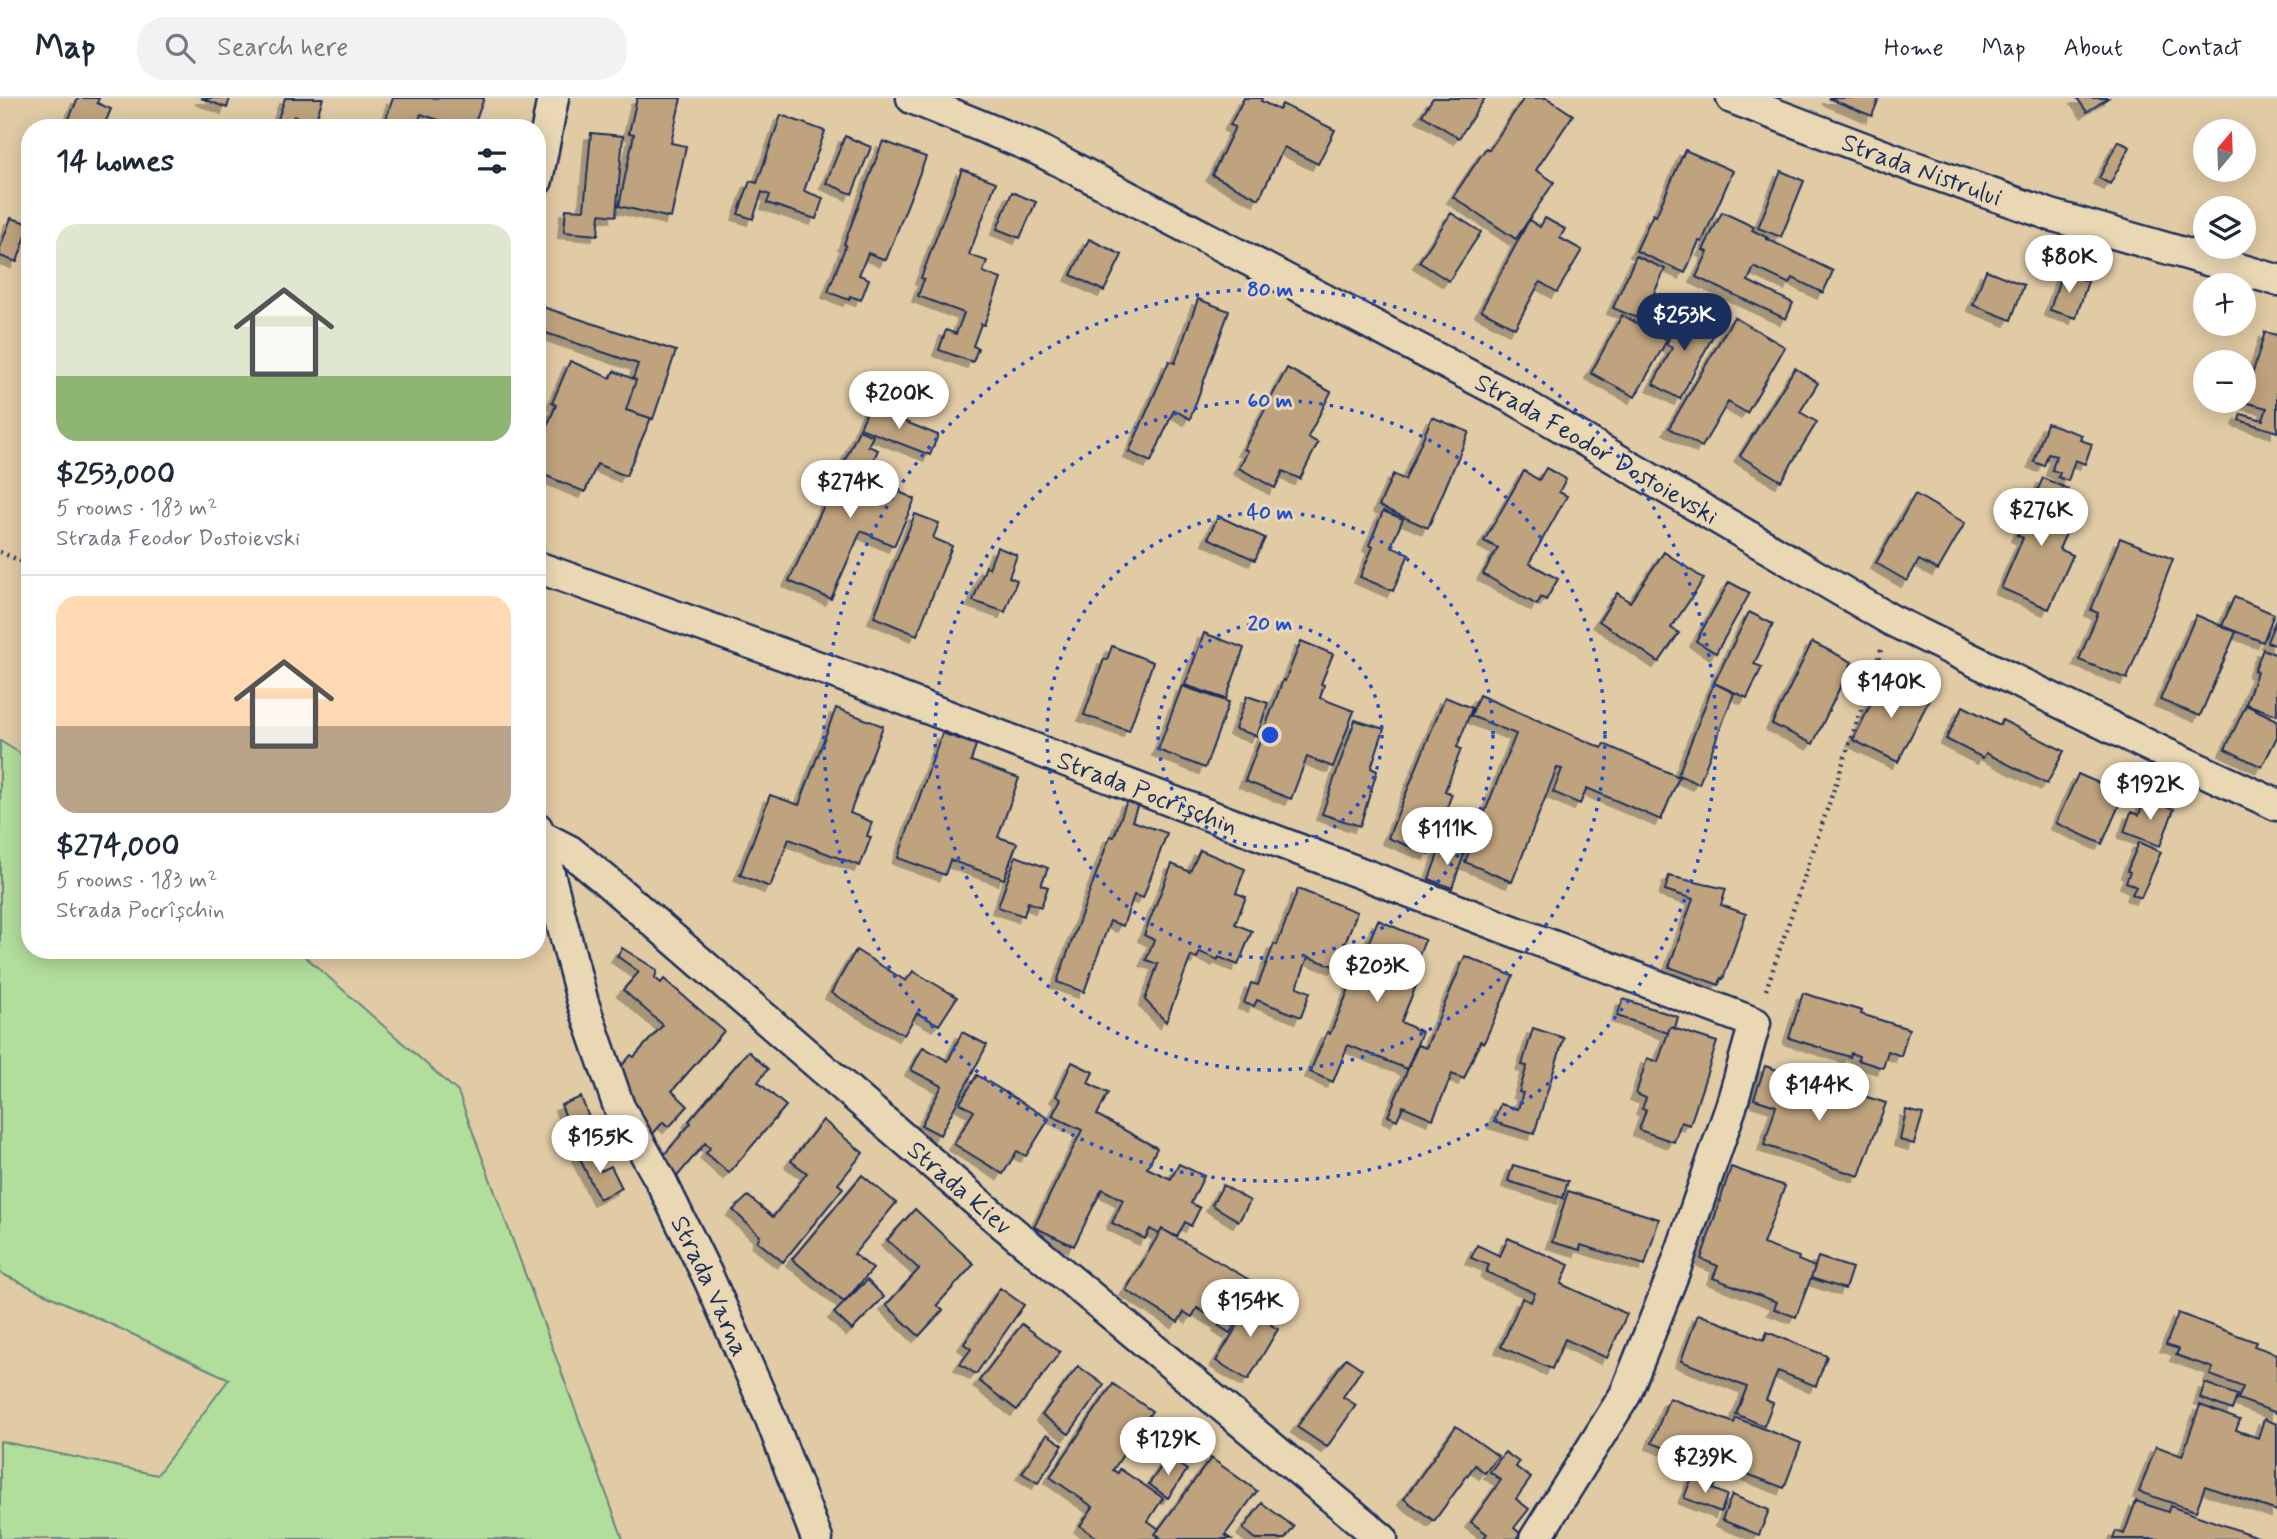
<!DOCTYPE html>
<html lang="en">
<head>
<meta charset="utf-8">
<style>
  body { margin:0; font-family:Mynerve,sans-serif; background:#f2f2f3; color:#1f2937; height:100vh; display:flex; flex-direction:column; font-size:26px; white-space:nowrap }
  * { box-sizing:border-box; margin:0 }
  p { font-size:23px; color:#747a83 }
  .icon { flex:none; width:38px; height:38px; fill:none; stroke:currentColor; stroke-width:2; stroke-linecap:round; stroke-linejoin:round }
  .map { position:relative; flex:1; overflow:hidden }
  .sheet { position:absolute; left:21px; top:21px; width:525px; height:840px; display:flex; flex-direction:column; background:#fff; border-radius:28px; box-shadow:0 4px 18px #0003 }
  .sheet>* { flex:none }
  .needle { width:46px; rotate:19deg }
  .controls { position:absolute; left:2193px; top:21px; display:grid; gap:14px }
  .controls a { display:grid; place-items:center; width:63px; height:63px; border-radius:50%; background:#fff; box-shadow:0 4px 18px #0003; font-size:35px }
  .price { position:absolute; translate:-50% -60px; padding:0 16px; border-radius:24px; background:#fff; color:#222; font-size:23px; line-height:46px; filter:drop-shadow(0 2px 4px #0008) }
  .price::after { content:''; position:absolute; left:50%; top:42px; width:21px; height:16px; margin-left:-10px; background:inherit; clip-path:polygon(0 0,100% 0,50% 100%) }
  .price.current { background:#1b2f5e; color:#fff }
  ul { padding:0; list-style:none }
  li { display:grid; align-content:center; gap:14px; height:371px; padding:0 35px }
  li+li { border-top:2px solid #e0e1e3 }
  li span { display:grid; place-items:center; height:217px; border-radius:21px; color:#555 }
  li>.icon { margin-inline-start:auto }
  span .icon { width:126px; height:126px; fill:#fffc; stroke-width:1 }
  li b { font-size:30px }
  h2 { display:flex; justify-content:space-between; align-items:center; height:84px; padding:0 35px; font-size:30px }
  header { display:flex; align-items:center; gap:42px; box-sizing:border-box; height:98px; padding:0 35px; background:#fff; border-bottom:2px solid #e0e1e3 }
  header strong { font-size:33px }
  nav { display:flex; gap:38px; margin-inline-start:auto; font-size:24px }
  .search { width:490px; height:63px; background:#f2f2f3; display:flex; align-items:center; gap:18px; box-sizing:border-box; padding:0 24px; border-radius:28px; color:#747a83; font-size:26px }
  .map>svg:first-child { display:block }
  .green { fill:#b2de9c; stroke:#66867d; stroke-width:2 }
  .building { fill:#bfa37e; stroke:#1b2f5e; stroke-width:2; filter:url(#shadow) }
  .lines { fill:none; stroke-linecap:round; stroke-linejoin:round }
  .street-casing { stroke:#1b2f5e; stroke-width:35 }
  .path { stroke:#1b2f5e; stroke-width:4.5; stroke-dasharray:2 5; stroke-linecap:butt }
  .street { stroke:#ead8b5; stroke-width:30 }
  .ring { fill:none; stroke:#1d4ed8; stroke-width:3.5; stroke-dasharray:3.5 7 }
  .labels { text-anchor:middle; stroke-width:6; stroke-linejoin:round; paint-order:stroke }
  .street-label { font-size:26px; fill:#1b2f5e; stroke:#ead8b5 }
  .centre { fill:#1d4ed8; stroke:#ead8b5; stroke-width:3.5 }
  .ring-label { font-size:21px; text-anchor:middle; font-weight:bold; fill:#1d4ed8; stroke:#ead8b5; stroke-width:6; stroke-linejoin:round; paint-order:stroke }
</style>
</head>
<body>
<header>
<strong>Map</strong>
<div class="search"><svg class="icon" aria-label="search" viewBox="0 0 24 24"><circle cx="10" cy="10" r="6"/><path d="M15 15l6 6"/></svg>Search here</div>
<nav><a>Home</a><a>Map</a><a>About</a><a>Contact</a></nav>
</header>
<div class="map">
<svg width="2277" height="1441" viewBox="0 0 2277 1441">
  <defs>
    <filter id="shadow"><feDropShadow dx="-6" dy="6" stdDeviation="0" flood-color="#0004"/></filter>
  </defs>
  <rect width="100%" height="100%" fill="#e1cba5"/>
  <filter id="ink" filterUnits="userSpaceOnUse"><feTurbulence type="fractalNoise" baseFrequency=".0143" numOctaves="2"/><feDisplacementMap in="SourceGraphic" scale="14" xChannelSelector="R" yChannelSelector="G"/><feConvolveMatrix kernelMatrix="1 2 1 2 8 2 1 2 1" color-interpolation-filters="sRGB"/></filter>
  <g filter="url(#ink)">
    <path class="green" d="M0,643L30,661V852H298L458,994L623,1441H0V1343L157,1377L229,1281L0,1175Z"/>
    <path class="building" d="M78,0H99L97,5L111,11L103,30H65Z
      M201,0H230L227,10Z
      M285,0H323L315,24L294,18L290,30H275Z
      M393,0H484L473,30H462L421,16L416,30H383Z
      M637,0H681L671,45L686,48L671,120L619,108L634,36L629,35Z
      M1244,0H1262L1261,3L1279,12L1282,6L1335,32L1318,66L1284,49L1259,101L1212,77L1235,29L1230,27Z
      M1433,0H1485L1459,40L1422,17Z
      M1524,0H1547L1573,17L1536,72L1554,84L1516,141L1453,99L1486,50L1489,52Z
      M1828,0H1879L1872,18Z
      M2077,0H2108L2087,14Z
      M781,17L825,33L804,93L823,100L816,121L767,105L770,97L762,94L753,121L738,116L750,83L757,85Z
      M591,35L623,38L616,118L600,116L598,137L564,134L566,111L584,112Z
      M845,38L871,49L852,96L826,85Z
      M883,43L926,59L886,162L868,155L859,177L869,181L861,202L850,198L849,202L828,194L846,147L844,146Z
      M2118,43L2130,49L2110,86L2099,80Z
      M1685,52L1733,73L1702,144L1699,143L1685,175L1636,153L1653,116L1656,118Z
      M962,71L996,84L969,157L987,163L983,174L1001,181L984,227L981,226L973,248L978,250L973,264L939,252L946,232L956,236L964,215L918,198L924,181L921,180Z
      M1781,73L1804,83L1781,139L1758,130Z
      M1012,94L1036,104L1020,140L997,131Z
      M1722,114L1754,129L1752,132L1768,140L1767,141L1833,173L1823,195L1793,180L1790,186L1754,169L1748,183L1793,205L1786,221L1696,179L1708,154L1703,152Z
      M1451,115L1481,134L1449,183L1419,164Z
      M11,120L30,126L17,164L0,158V150Z
      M1545,120L1565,131L1560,140L1582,152L1557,194L1540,184L1515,230L1481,212L1529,122L1540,129Z
      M1089,141L1122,157L1104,193L1071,177Z
      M1636,158L1665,171L1642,222L1613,210Z
      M1986,172L2024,187L2011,222L1973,207Z
      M2062,174L2088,183L2076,220L2050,212Z
      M1198,201L1229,213L1190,321L1174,312L1151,364L1129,354L1169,263L1175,265Z
      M537,207L676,253L653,321L626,312L636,282L633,281L638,266L537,232Z
      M1684,212L1717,230L1680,301L1653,286L1672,250L1666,246Z
      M1622,217L1667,242L1635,299L1591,275Z
      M1734,219L1785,249L1747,315L1728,304L1702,349L1669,330Z
      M2265,234L2277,237V334L2239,322L2241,316L2263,322L2267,310L2244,304Z
      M570,263L610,280L614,273L636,282L626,312L651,320L626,378L597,366L585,394L537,374V352L556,307L552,305Z
      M1287,270L1331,294L1308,339L1318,345L1300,381L1283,373L1275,390L1239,370L1248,353L1244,351Z
      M1795,270L1818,285L1800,314L1817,324L1781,383L1740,358Z
      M869,309L938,337L930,357L860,330Z
      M1432,319L1469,334L1428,430L1379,408L1393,376L1405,382Z
      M2047,325L2082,337L2080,342L2092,346L2085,366L2075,362L2068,383L2058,379L2060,375L2052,372L2056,358L2048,356L2044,368L2034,364Z
      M859,332L873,338L868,348L878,352L866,379L915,401L894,448L861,433L831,501L789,483Z
      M1546,370L1566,381L1559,394L1567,398L1529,465L1558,481L1546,502L1541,499L1537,507L1483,476L1498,450L1484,443L1524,373L1539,382Z
      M2043,380L2068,391L2059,412L2074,418L2059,451L2073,457L2049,511L2001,490L2023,440L2017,437Z
      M1915,396L1965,425L1938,472L1919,462L1907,483L1876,465Z
      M1383,413L1403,421L1391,448L1409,456L1393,493L1360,479L1373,449L1369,447Z
      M915,416L939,425L933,440L952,448L917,537L874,519Z
      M1218,418L1265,440L1255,462L1208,440Z
      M2120,440L2173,461L2127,581L2079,562L2098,515L2091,512Z
      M997,449L1017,457L1009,479L1017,482L1005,514L973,503L986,468L989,470Z
      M1664,454L1704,481L1671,530L1679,535L1659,564L1599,523L1617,495L1630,504Z
      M1729,484L1750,495L1716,555L1696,543Z
      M2234,499L2274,516L2263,544L2222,528Z
      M1749,514L1773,526L1754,566L1762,569L1747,600L1714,585Z
      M2196,517L2236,534L2200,618L2160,602Z
      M2277,519V548L2267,544Z
      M1204,535L1244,550L1226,601L1185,587Z
      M1301,543L1333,556L1321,586L1324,587L1320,600L1354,613L1333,669L1307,659L1291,701L1245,683L1283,582L1285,583Z
      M1812,544L1852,564L1813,646L1772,626Z
      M1112,548L1153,564L1129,633L1084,617L1104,561L1107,562Z
      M2263,551L2277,557V617L2246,606L2257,574L2254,573Z
      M1884,579L1929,602L1898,664L1853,642Z
      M1714,585L1734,595L1699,686L1678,677Z
      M1182,588L1229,604L1205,670L1158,652Z
      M1479,597L1602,650L1604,646L1679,679L1661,722L1587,690L1580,706L1553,694L1562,671L1557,670L1512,784L1465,764L1516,636L1471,618Z
      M1247,598L1268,605L1257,638L1235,631Z
      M1445,599L1472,610L1457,649L1461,651L1445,693L1452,696L1429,756L1388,740Z
      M2246,607L2277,622V639L2262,669L2225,651Z
      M1963,608L2000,627L2002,622L2064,653L2047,686L1986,655L1983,660L1946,641Z
      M836,610L883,628L850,715L872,724L867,738L871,739L860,768L789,741L770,789L740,777L770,697L799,707Z
      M1355,622L1384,631L1371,670L1377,673L1360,728L1322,716Z
      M942,635L976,647L971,663L1019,680L998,739L1017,745L1004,781L950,762L945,777L898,760Z
      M2078,676L2124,696L2102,746L2056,725Z
      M2145,700L2174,711L2160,748L2124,734L2131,714L2139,717Z
      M1127,702L1138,706L1132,723L1167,735L1143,800L1134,797L1123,828L1110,823L1084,894L1057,884L1110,738L1114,739Z
      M2139,744L2161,754L2141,800L2132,796L2136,789L2126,784L2130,774L2127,773Z
      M1441,748L1464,756L1452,790L1429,781Z
      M1200,752L1245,771L1236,795L1246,799L1235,826L1252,833L1238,867L1219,859L1218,862L1200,854L1197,860L1191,858L1166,924L1145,902L1158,866L1146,862L1154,842L1144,837L1172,766L1190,774Z
      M1016,758L1048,770L1041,787L1048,789L1041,809L1028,804L1024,818L998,809Z
      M1669,778L1726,791L1721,807L1746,816L1723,881L1721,880L1719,887L1669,869L1693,801L1665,792Z
      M1298,791L1357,814L1336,869L1308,859L1297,889L1310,894L1301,919L1257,902L1254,908L1244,905L1251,885L1258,887L1274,846L1277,847Z
      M1378,822L1425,842L1412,875L1420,878L1401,924L1422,934L1407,971L1348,947L1333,984L1310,974L1327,934L1330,936Z
      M622,850L657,872L655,880L661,885L664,881L724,933L672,993L688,1008L669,1029L663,1024L636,1056L606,986L631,957L634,959L663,927L623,892L639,874L617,858Z
      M856,852L906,883L913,873L957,899L939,927L917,915L904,937L831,895Z
      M1465,858L1513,878L1484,945L1480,943L1464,981L1452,976L1433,1021L1403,1008L1397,1022L1388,1018L1418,947L1426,950Z
      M1803,895L1862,913L1861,916L1909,931L1901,958L1888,953L1883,970L1858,962L1859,958L1851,955L1850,959L1789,940Z
      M1623,901L1678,919L1675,930L1670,929L1668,935L1617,918Z
      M1670,929L1717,944L1690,1027L1681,1024L1674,1044L1639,1032L1646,1012L1642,1011L1646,1000L1636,996L1647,960L1658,964Z
      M1533,930L1564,940L1534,1036L1494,1024L1500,1006L1518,1011L1523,995L1519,994L1527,968L1522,967Z
      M962,934L987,947L940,1037L921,1027L942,988L911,972L923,949L948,963Z
      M748,953L768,971L758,984L786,1008L729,1075L706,1055L710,1050L705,1045L660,1099L651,1044L665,1056L691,1025L689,1023Z
      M1072,964L1093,974L1088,985L1108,995L1097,1017L1157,1050L1147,1070L1171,1081L1179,1066L1204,1078L1191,1105L1200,1110L1191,1128L1185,1124L1177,1139L1162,1131L1159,1136L1150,1131L1145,1141L1112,1125L1123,1102L1102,1091L1074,1148L1034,1129L1082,1032L1052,1018L1061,1001L1056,998Z
      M1765,968L1787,975L1784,984L1844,1004L1848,993L1886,1005L1859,1078L1764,1047L1776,1008L1754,1001Z
      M977,977L1049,1021L1026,1058L1017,1053L1003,1076L954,1046L974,1013L960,1005Z
      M581,999L591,1025L572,1034L561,1007Z
      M1906,1012L1923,1016L1914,1046L1900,1042Z
      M823,1022L863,1055L838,1086L843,1090L783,1164L757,1143L760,1138L733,1112L748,1098L773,1119L807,1075L791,1063Z
      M590,1050L601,1073L611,1068L622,1090L599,1101L578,1057Z
      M1513,1067L1568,1083L1563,1100L1508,1083Z
      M1731,1069L1785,1088L1763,1146L1799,1159L1798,1162L1815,1169L1796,1219L1774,1211L1777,1204L1713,1180L1718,1168L1701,1161Z
      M862,1077L896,1105L854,1156L873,1171L844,1204L792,1161Z
      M1223,1087L1250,1103L1239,1123L1212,1107Z
      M1568,1093L1659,1121L1645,1167L1581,1147L1580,1152L1552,1144Z
      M915,1111L974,1166L937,1207L943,1212L919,1238L886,1207L919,1171L887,1142Z
      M1162,1131L1248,1181L1236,1202L1246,1208L1230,1235L1219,1228L1221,1225L1197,1210L1192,1219L1184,1214L1178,1224L1126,1192Z
      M1508,1140L1569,1167L1561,1186L1627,1216L1607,1260L1565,1241L1552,1271L1501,1249L1522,1200L1531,1204L1535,1195L1486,1174L1489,1167L1471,1160L1477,1147L1500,1158Z
      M1818,1159L1852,1170L1845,1191L1811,1180Z
      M867,1182L884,1199L852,1232L834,1215Z
      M1000,1190L1024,1207L976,1276L960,1266L971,1251L964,1246Z
      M1258,1194L1269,1201L1265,1207L1278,1215L1271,1227L1278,1231L1248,1282L1216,1263Z
      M2178,1215L2256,1244L2254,1248L2277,1256V1315L2238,1301L2243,1289L2210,1277L2213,1270L2176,1257L2179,1251L2166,1247Z
      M1698,1216L1764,1242L1767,1234L1827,1258L1816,1288L1778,1273L1766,1302L1773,1305L1764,1328L1736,1316L1747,1289L1681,1263Z
      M1022,1226L1060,1254L1017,1312L979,1283Z
      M1346,1260L1362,1271L1343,1299L1356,1307L1327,1349L1297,1329Z
      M1078,1268L1104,1287L1069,1336L1042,1317Z
      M2205,1285L2237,1297L2232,1312L2200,1300Z
      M1113,1286L1152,1313L1113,1372L1118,1375L1120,1371L1163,1400L1148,1423L1159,1431L1155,1436L1159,1438L1157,1441H1099L1080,1428L1093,1409L1050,1379Z
      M1669,1300L1734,1325L1736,1320L1801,1345L1784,1390L1721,1366L1719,1371L1652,1345Z
      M2200,1307L2240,1322L2236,1332L2258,1340L2264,1321L2277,1326V1413L2205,1388L2196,1413L2139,1394L2156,1348L2182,1358Z
      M1456,1328L1498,1358L1485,1375L1475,1367L1434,1423L1404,1401Z
      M1047,1336L1063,1347L1038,1385L1022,1375Z
      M1505,1354L1519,1364L1516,1369L1531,1380L1516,1401L1529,1411L1514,1430L1520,1435L1516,1441H1483L1487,1436L1471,1424L1501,1382L1490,1374Z
      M1168,1359L1187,1372L1168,1400L1149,1386Z
      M1211,1360L1257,1393L1225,1437L1231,1441H1162L1155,1436Z
      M1692,1379L1715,1388L1713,1391L1727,1397L1721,1414L1684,1400Z
      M1732,1397L1769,1412L1759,1437L1722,1422Z
      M2136,1403L2168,1414L2170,1408L2263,1441H2113L2116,1433L2124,1436Z
      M1262,1405L1294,1429L1285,1441H1256L1243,1431Z"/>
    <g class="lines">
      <g class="street-casing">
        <g id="street">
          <path id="s1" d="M912,0L1037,51L1516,302L1891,522L2164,655L2277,707"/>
          <path id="s2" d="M1732,0L1906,66L2051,117L2277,182"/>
          <path d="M537,82L553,0"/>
          <path id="s3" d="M537,469L827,572L1755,925L1731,1009L1674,1174L1625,1297L1535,1441"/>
          <path id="s4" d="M537,730L583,905L619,1009L662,1085L709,1181L771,1321L817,1441"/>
          <path id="s5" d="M539,737L570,753L603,780L984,1110L1382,1441"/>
        </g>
      </g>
      <path class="path" d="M0,454L30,467
        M1766,892L1881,552"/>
      <use href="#street" class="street"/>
    </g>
  </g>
  <g class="ring">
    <circle cx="1270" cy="637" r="112"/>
    <circle cx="1270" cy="637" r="223"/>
    <circle cx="1270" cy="637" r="335"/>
    <circle cx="1270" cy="637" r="446"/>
  </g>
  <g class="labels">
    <g class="street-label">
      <text dy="9" stroke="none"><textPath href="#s2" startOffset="203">Strada Nistrului</textPath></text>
      <text dy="9" stroke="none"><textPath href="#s1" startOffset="770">Strada Feodor Dostoievski</textPath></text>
      <text dy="9" stroke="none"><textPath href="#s3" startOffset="651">Strada Pocrîșchin</textPath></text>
      <text dy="9" stroke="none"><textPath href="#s5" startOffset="550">Strada Kiev</textPath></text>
      <text dy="9" stroke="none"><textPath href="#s4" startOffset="492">Strada Varna</textPath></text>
    </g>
  </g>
  <circle cx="1270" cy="637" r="10" class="centre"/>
  <g class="ring-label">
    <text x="1270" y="198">80 m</text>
    <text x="1270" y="309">60 m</text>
    <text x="1270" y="421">40 m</text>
    <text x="1270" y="532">20 m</text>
  </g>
</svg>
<div class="controls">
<a><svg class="needle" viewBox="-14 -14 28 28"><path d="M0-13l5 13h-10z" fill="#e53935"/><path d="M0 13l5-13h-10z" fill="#747a83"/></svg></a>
<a><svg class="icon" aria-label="layers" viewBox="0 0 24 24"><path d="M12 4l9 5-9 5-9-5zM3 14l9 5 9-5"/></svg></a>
<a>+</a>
<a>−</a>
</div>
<b class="price" style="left:2069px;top:197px">$80K</b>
<b class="price current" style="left:1684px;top:255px">$253K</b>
<b class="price" style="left:899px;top:333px">$200K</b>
<b class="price" style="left:850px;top:422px">$274K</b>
<b class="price" style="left:2041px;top:450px">$276K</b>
<b class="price" style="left:1891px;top:622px">$140K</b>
<b class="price" style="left:2150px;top:724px">$192K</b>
<b class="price" style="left:1447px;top:769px">$111K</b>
<b class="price" style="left:1377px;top:906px">$203K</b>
<b class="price" style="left:1819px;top:1025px">$144K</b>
<b class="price" style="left:600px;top:1077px">$155K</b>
<b class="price" style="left:1250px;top:1241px">$154K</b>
<b class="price" style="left:1168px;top:1379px">$129K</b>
<b class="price" style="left:1705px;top:1397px">$239K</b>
<section class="sheet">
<h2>14 homes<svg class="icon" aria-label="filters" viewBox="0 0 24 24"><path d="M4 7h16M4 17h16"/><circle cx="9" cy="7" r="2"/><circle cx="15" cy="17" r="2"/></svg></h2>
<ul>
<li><span style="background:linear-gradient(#dfe7d0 70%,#8fb573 0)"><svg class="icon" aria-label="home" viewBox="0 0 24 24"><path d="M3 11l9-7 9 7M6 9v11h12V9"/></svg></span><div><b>$253,000</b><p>5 rooms · 183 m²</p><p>Strada Feodor Dostoievski</p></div></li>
<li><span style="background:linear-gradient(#ffd9b3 60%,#b9a48a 0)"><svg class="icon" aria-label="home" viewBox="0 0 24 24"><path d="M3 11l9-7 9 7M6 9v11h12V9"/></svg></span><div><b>$274,000</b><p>5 rooms · 183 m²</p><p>Strada Pocrîșchin</p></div></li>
</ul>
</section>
</div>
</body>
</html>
